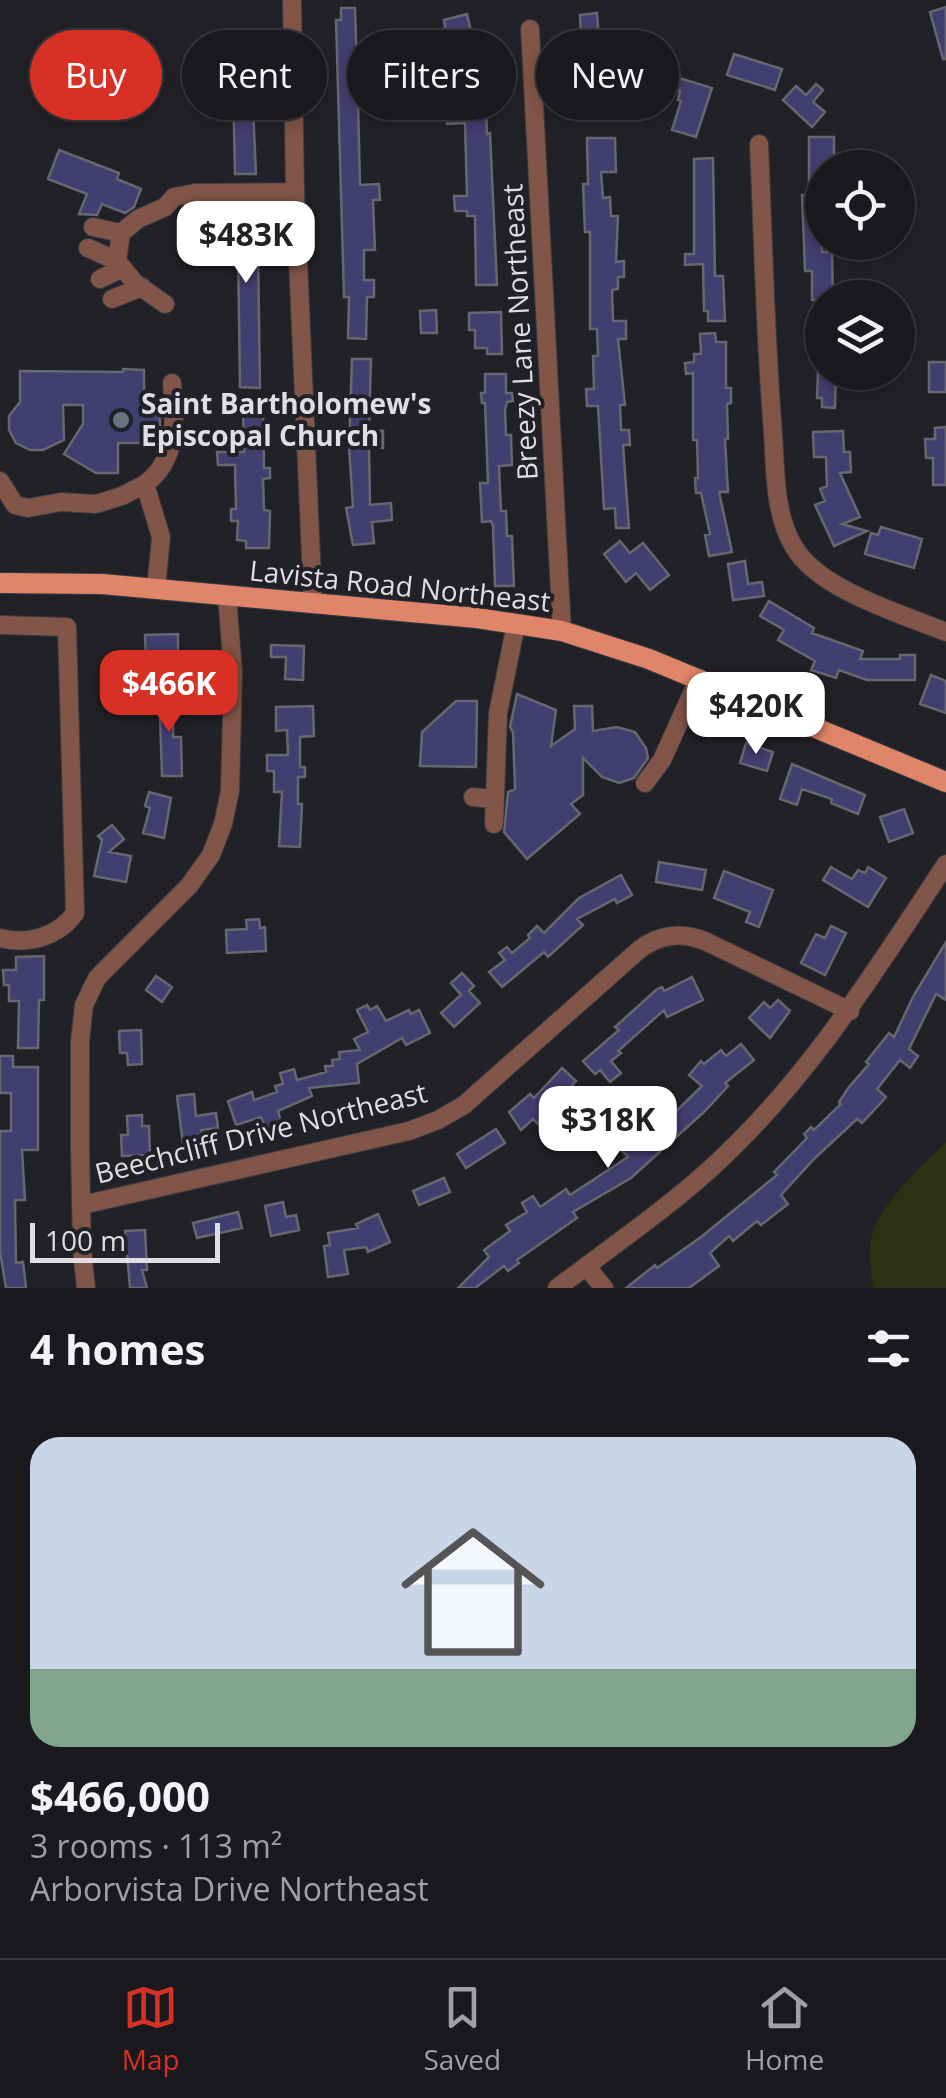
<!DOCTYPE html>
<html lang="en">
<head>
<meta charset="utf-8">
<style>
  body { margin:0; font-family:"Open Sans",sans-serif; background:#222227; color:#f1f3f6; height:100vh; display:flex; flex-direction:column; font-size:38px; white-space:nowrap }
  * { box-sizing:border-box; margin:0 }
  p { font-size:32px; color:#9fa0a4 }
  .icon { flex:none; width:55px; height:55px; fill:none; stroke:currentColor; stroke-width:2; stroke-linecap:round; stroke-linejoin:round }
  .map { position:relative; height:1288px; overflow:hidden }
  .side { display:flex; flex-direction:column; background:#19191e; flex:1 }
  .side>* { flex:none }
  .banner { position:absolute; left:30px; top:30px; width:888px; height:90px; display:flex; gap:20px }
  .fabs { position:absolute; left:805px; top:150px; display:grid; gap:20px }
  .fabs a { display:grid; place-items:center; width:110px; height:110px; border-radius:50%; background:#19191e; box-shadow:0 5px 15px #0003,0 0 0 2px #37383c; font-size:50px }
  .scale { position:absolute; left:30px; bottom:25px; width:190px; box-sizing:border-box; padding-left:10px; border:5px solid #dedee3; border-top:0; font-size:28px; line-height:35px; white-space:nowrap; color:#dedee3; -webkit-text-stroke:8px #212128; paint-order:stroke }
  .price { position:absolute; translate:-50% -85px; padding:0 22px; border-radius:20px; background:#fff; color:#222; font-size:32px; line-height:65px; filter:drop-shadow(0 2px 5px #0008) }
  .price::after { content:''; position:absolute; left:50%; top:60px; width:30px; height:22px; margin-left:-15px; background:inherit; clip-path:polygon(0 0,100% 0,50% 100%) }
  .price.active { background:#d93025; color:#fff }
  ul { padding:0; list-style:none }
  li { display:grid; align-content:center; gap:20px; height:530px; padding:0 30px }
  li+li { border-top:2px solid #37383c }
  li span { display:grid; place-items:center; height:310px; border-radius:30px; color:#555 }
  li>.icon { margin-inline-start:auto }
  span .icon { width:180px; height:180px; fill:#fffc; stroke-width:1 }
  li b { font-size:42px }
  h2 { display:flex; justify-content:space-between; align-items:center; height:120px; padding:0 30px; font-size:42px }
  .pill { padding:0 35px; border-radius:45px; background:#19191e; box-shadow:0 5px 15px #0003,0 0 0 2px #37383c; font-size:35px; line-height:90px }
  .pill.active { background:#d93025; color:#fff }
  .tab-bar { display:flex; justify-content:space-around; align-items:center; height:140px; border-top:2px solid #37383c; background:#19191e; font-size:28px; color:#9fa0a4 }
  .tab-bar a { display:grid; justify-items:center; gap:5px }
  .tab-bar .active { color:#d93025 }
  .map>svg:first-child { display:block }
  .green { fill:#2b3213 }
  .building { fill:#433e70; stroke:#676770; stroke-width:2.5 }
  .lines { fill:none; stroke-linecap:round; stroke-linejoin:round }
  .minor-casing { stroke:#3b3b42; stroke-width:20 }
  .major-casing { stroke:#3b3b42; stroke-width:22 }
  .minor { stroke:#815547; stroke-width:18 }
  .major { stroke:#e1856a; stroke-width:20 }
  .worship-dot { fill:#6b7280; stroke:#212128; stroke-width:4 }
  .labels { text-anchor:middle; stroke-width:8; stroke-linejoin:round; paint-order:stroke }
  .street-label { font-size:28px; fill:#dedee3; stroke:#212128 }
  .poi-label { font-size:28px; font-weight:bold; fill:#dedee3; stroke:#212128; text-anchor:start }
</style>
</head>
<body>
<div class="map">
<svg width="946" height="1288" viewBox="0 0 946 1288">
  <rect width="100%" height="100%" fill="#212128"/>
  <path class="green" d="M946,1142V1288H873C870,1269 867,1243 875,1226C891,1193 921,1167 946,1142Z"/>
  <path class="building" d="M946,7V59H943L930,12Z
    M341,8H355L357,68H364V102H358L360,185L379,184L380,200H373L375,250H364V280H374V297H367L366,339L348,338L349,297H344L336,20H341Z
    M597,13L599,40L609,39L611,56L601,57L602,101L608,100V115L584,116L583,85H579L576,35H581L580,15Z
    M467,14L482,76H488L490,110H486L487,134L490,133L497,285H476L475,216H467V211H455L454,196H467L465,123L447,124L446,104L460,103L458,67L440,71L436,52L448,49L444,20Z
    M734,54L782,69L775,90L727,75Z
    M676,77L712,88L696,137L672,130L681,101L678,100L680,91L672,89Z
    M252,84L256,174H235L233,85Z
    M816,84L823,90L813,102L825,112L812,127L783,100L796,86L806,95Z
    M809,137H834V168H822V252H832L833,298L822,300H812V271H805L802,195H809Z
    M587,138H615L616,172H601L603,198L610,197L611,216H618L616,262L624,261V277H618V289L612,290L613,321H626V339H618L625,405H620L621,430H629L630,445H623L629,528H616L615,508L604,509L598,406H587L586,389H594L593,356H598L597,329H590V232H585L583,184H588Z
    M59,150L119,173L117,179L141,189L134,207L125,213L102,204L97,215L79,214L87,194L48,179Z
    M713,158L715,276H723L725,321H708V311H704L703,264L685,265V254H694V159Z
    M258,206L259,236H265L266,248H258L260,388L240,387L238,248L219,249L218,233H227L226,207Z
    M436,310L437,333H421L420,311Z
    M501,312L502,354H487V348H475V330H469V313Z
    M715,333L716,342H726V388H731V403L727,404L728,439H725L728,492H719L732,552L709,556L705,535L710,534L701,493H696L695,478H698L697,440H693V373L686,374L685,363L694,362V354H701L700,334Z
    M352,359H371L369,430L383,431V448L369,447L370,505L391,503L392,520L372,522L374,543L353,545L346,508L353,507L349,447Z
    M929,362H946V392H929Z
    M123,369L144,370V415H160V435L158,443H118V473H96L64,454L83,424V405H63L64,440L43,450H30L16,443L9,430V416L20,402V371L123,372Z
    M818,372H836L835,408L822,407V398H817Z
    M485,374H506V393H512L513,401L507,402L505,410L506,435H511L512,465L499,466L501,511H506L507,536H512L514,586H495L493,526L491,521L482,522L480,483H488L485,403H482L481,393H485Z
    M263,406L264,468H270V478L263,479L264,510L270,511L269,548H246V541L237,540L238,521H231V509H236L235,465H218L217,452H244L243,407Z
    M946,427V485H933V458H926L925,439H935V428Z
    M843,431L844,452H850L851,472L840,473L860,517L842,524L867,531L834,546L815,505L825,501L820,489L827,486L826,457H814L813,432Z
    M881,527L922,539L914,568L865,554L871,533L878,535Z
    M620,541L630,553L643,543L669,575L650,590L636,573L626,582L604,554Z
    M745,561L748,584L762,582L764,596L733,600L728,564Z
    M769,601L814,628L812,633L863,651L860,659H900V655H915V680H867L839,670L836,678L811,670L815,661L778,640L784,630L760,616Z
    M178,634V660L146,661L145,635Z
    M271,645L304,646L303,680L285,679L286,657H271Z
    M931,675L946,681V713L920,704Z
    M159,685L174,686L173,737H181L182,776H162Z
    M517,694L556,710L551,746L575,729L574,706H592L593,731L617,727L635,732L646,748L648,758L634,778L619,783L602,777L583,758V795L571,804L580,814L527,859L504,832L508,792L515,789L513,732L510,727Z
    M456,701H477L476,767L420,766L422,732Z
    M313,706L314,736L300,737V767H305V777H298V804H302L300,847L279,846L282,792H274V771H267V755H288L287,730L276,731V707Z
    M746,743L773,752L767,771L740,763Z
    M792,764L865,795L858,814L831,803L832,799L802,789L797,805L780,799Z
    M149,792L171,798L164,838L143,833L150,808L145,806Z
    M904,809L913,833L889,842L880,817Z
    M112,825L124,839L109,852L131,856L126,882L94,876L102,840L98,836Z
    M659,862L706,870L702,890L656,882Z
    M831,867L852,879L858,870L865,873L868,867L886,878L868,907L823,880Z
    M724,871L773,890L759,927L746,922L750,912L714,898Z
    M621,875L632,895L617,903L615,899L577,919L583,925L548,957L544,952L502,987L489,972L505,960L499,953L507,947L512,953L530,938L528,935L537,926L544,933L579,898Z
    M259,919L260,928L265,927L266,951L227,953L226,930L247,929L246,920Z
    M831,926L846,933L825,975L801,963L816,934L825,938Z
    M946,942V1000L936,994L909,1049L918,1056L910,1068L900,1060L877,1089L886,1097L862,1123L857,1119L815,1158L781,1195L788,1204L761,1225L757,1221L733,1241L729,1236L710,1253L719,1266L689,1288H626L655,1265L657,1268L701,1237L777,1175L774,1172L807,1138L804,1134L811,1127L814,1130L841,1104L839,1102L849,1087L869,1064L866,1062L889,1033L894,1037L914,995Z
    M44,956V1000H39L38,1048H18L19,1001H9V985H4L3,970H16V957Z
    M462,973L474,986L469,991L480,1003L454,1027L441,1013L461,995L451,983Z
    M156,976L172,987L162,1002L146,990Z
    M692,977L703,1000L667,1017L664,1010L618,1051L621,1053L611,1061L621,1073L610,1082L600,1070L595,1074L583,1061L619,1030L615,1027L656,990L662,987L664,991Z
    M778,1000L790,1011L770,1038L749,1018L764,1002L770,1008Z
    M367,1005L370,1010L377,1006L386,1021L409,1010L411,1014L419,1010L430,1033L406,1045L402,1038L357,1064L359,1083L309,1088L312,1096L278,1111L281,1122L265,1127L261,1117L236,1125L228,1101L252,1092L254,1100L277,1092L275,1086L283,1084L280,1073L294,1069L297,1080L326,1072L325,1066H333L332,1060L340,1059L339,1052L360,1050L354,1039L368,1032L357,1010Z
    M141,1030L142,1064L128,1065L127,1053H120L119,1031Z
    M741,1044L754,1060L725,1083L728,1086L705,1111L631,1178L573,1212L577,1218L517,1260L519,1263L508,1271L504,1266L475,1288H458L489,1257L484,1250L510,1231L506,1225L527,1212L522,1203L533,1196L540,1207L566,1189L570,1195L628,1157L621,1150L646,1128L652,1135L702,1086L689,1075L701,1061L704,1064L721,1050L726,1056Z
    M0,1056H13V1067H38V1150H22L25,1200H15L16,1263L23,1262L26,1288H6L0,1252V1131H11V1093H0Z
    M562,1068L576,1081L567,1091L572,1096L557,1112L555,1109L538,1124L533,1119L521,1130L509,1112L530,1094L534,1098Z
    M194,1094L196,1116L216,1113L218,1128L201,1130L202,1141L183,1144L177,1096Z
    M142,1115V1126H149L150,1155L122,1156L121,1135H128L127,1116Z
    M496,1129L505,1143L466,1168L457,1154Z
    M444,1178L450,1192L419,1205L413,1191Z
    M283,1202L286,1217L296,1215L299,1230L271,1236L265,1206Z
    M238,1212L242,1228L197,1238L193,1223Z
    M378,1214L390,1242L368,1252L366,1247L344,1250L348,1274L328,1277L324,1246L330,1245L328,1233L358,1228L356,1224Z
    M145,1230L147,1270H142L147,1288H130L125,1231Z"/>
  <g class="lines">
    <g class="minor-casing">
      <path id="minor" d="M292,0L295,192L313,603
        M530,29L562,631
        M759,144C763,236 765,328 772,420C776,461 772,511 794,547C819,590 902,614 946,632
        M93,227L121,233
        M88,248L117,261
        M100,279L123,268
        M112,299L142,287
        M165,304L135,283L117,261L121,233L138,219L165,207L174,197L195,193L295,192
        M0,481L15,505L28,508L61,502L96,504L122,496L145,484
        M156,589L161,537L145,484C178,460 175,421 172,383
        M0,625L67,627L75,913C58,937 28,945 0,938
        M645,783L662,760L699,678
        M473,797L493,799
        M494,824L498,713L516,624
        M82,1205L409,1131L438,1120L464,1105L640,949C661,934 681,932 705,941L850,1011
        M586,1266L604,1288
        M86,1288L82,1250L80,1149V1041L84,1005L97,978L189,886L211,855L223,824L230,791L233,672L227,596
        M557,1288C607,1250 661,1213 708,1171C806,1083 874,973 946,864"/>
    </g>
    <g class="major-casing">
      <path id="major" d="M0,583L102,584L477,618L562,631L649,659L946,782"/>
    </g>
    <use href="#minor" class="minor"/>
    <use href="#major" class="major"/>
  </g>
  <circle class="worship-dot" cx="121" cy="420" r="10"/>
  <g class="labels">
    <g class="street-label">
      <text transform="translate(520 332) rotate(-93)" y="10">Breezy Lane Northeast</text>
      <text transform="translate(400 586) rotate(6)" y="10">Lavista Road Northeast</text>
      <text transform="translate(261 1133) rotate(-14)" y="10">Beechcliff Drive Northeast</text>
    </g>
    <g class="poi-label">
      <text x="141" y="414">Saint Bartholomew's<tspan x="141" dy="32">Episcopal Church</tspan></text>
    </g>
  </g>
</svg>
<div class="fabs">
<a><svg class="icon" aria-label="locate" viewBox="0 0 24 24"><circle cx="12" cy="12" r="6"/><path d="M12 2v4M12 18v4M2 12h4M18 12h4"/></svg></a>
<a><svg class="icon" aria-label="layers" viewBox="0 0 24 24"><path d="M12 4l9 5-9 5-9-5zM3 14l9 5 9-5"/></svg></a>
</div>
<div class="scale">100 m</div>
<b class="price" style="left:246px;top:286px">$483K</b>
<b class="price active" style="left:169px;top:735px">$466K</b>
<b class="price" style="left:756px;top:757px">$420K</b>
<b class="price" style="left:608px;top:1171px">$318K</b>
<div class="banner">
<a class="pill active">Buy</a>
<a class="pill">Rent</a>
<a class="pill">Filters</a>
<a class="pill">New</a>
</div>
</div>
<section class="side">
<h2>4 homes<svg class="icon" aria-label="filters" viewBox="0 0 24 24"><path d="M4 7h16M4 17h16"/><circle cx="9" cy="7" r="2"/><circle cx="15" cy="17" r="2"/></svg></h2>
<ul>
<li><span style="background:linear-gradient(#c9d6e8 75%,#7fa58c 0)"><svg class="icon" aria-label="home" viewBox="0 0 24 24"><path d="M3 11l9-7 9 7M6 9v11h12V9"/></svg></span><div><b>$466,000</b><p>3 rooms · 113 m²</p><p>Arborvista Drive Northeast</p></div></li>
</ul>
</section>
<nav class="tab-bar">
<a class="active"><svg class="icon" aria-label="map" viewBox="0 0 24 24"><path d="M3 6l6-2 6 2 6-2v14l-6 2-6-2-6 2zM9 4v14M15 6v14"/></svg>Map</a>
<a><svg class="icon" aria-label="saved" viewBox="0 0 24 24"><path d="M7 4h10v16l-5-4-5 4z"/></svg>Saved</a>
<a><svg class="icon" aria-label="home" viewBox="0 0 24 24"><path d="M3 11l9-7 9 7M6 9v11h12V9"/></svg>Home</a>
</nav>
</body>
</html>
